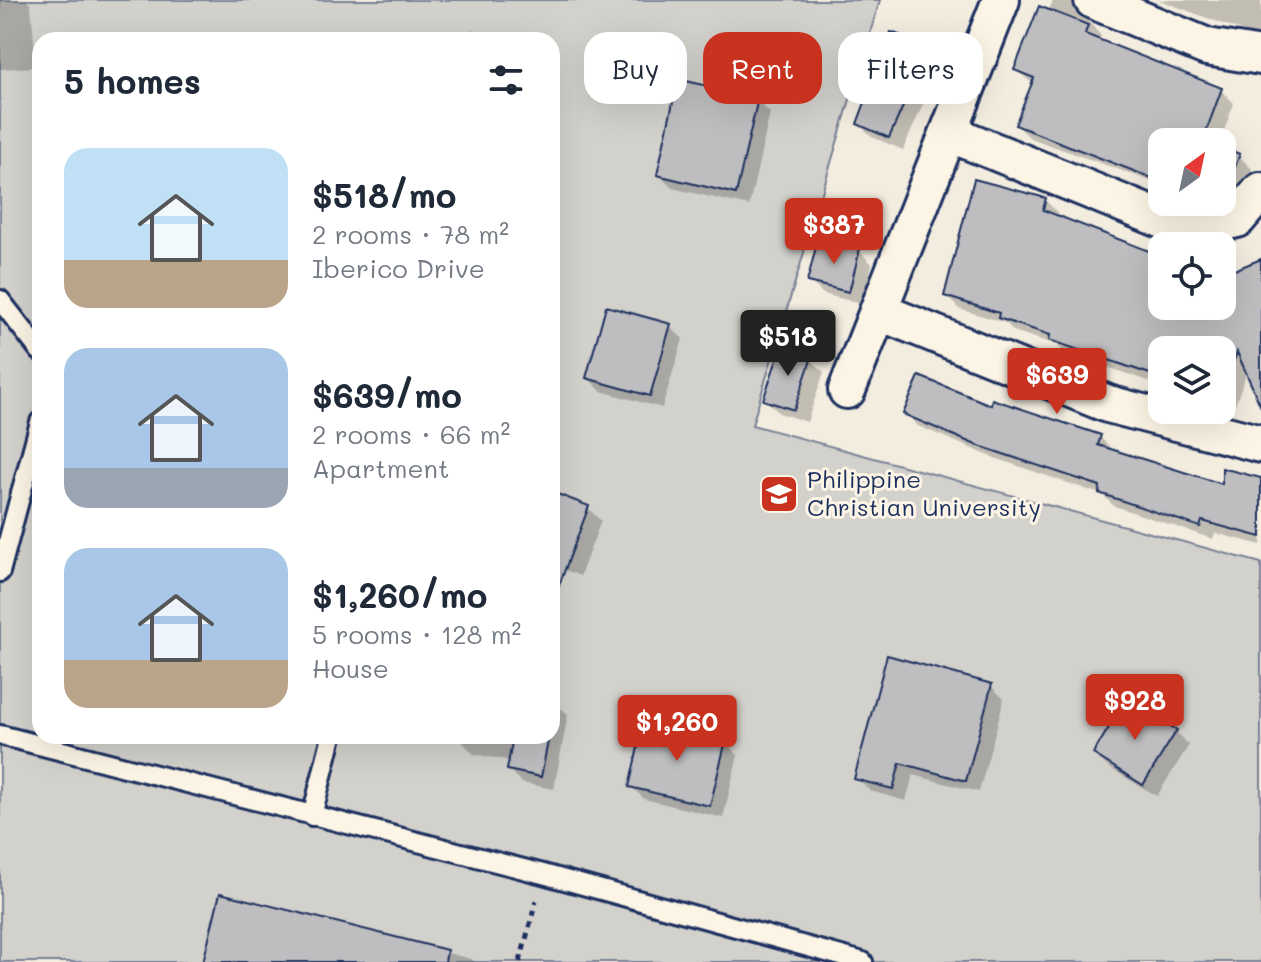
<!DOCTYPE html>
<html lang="en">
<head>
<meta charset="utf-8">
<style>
  body { margin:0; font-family:Mali,sans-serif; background:#f2f2f3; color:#1f2937; height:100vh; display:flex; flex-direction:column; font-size:30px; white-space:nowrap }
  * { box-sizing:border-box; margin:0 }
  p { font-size:26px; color:#747a83 }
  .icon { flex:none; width:44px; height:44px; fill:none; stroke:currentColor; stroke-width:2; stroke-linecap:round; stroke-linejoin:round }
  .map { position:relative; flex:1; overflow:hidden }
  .sheet { position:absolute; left:32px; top:32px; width:528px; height:712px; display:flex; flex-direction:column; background:#fff; border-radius:24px; box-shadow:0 8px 32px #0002 }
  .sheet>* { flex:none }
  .banner { position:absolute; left:584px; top:32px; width:556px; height:72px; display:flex; gap:16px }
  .needle { width:52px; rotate:33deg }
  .controls { position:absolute; left:1148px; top:128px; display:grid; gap:16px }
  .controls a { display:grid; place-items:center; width:88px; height:88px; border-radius:16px; background:#fff; box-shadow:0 8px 32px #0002; font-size:40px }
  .price { position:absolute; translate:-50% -68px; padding:0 18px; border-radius:8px; background:#c8321e; color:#fff; font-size:26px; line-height:52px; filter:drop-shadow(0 2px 4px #0008) }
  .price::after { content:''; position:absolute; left:50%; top:48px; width:24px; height:18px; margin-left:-12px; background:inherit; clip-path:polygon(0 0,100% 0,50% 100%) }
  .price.on { background:#222; color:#fff }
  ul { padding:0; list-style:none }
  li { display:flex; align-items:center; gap:24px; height:200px; padding:0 32px }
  li span { display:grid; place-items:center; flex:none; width:224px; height:160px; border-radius:24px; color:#555 }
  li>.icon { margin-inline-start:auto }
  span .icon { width:96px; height:96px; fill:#fffc; stroke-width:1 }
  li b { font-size:34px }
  h2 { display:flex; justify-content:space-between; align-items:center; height:96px; padding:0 32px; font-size:34px }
  .chip { padding:0 28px; border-radius:24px; background:#fff; box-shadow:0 8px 32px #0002; font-size:28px; line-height:72px }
  .chip.on { background:#c8321e; color:#fff }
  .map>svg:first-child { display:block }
  .green { fill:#d3d1cc; stroke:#778095; stroke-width:2; fill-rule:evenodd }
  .shadow { fill:#0003 }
  .building { fill:#bebec0; stroke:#1b2f5e; stroke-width:2 }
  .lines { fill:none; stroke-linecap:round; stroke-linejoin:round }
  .service-casing { stroke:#1b2f5e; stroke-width:24 }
  .minor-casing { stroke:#1b2f5e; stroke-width:42 }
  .path { stroke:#1b2f5e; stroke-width:5; stroke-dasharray:6 6; stroke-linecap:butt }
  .service { stroke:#fcf5e5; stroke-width:18 }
  .minor { stroke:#fcf5e5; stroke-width:36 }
  .labels { text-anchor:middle; stroke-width:6; stroke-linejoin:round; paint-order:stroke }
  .poi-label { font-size:24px; fill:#1b2f5e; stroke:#fcf5e5; text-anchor:start }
</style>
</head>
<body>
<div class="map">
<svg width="1261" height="962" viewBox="0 0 1261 962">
  <rect width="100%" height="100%" fill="#f3ede0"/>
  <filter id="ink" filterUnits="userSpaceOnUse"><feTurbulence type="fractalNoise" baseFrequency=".0125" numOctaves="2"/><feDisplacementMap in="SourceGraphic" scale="16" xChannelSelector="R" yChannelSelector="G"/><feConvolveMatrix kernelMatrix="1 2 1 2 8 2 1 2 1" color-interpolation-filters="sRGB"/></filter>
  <g filter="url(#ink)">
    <path class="green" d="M0,0H880L752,425L1261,563V962H0ZM40,40H552V736H40Z"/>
    <path class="shadow" d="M0,0H26L31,5L36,67L0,69Z
      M1054,0H1092L1086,4L1084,16L1101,36L1099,42L1221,90L1234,103L1220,142H1162V185L1030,138L1017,125L1033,84L1016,70Z
      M1159,0H1261V38Z
      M473,29L495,40H467Z
      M892,34L929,48L942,61L903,150L872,137L859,124Z
      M552,71L560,79L552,95Z
      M757,100L770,113L749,206L672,188L659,175Z
      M1222,149L1239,156L1252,169L1237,212L1202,202H1222Z
      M1045,200L1058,213L1057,218L1162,259V306H1222V277L1261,261V402L1247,371L1233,411L1222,407V350H1162V386L1064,352L1057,345L1013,331L1006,323L959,309L946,296Z
      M859,251L872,264L862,304L823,294L810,281Z
      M669,326L683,339L662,408L601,391L588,378Z
      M810,359L824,372L807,422L779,413L766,400Z
      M992,407L1100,437L1113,450L1232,494L1261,480V545L1215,533L1213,539L1114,506L1103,495L992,457L918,426L905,413Z
      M552,494L588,508L601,521L580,576L552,565Z
      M991,686L1004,699L979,792L913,775L906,801L870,791L857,778Z
      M552,701L568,714L554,789L522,783L509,770L511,761L474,754L461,741L462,736H552Z
      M1176,732L1189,745L1157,796L1108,767L1095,754Z
      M725,742L738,755L723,818L644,799L631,786Z
      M222,895L471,959L475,962H205Z"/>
    <path class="building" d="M1039,6L1088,25L1085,34L1222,88L1203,140L1207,142H1162V182L1015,125L1034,78L1014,70Z
      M891,32L930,46L889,138L857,124Z
      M678,79L758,98L736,194L657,175Z
      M1222,147L1240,154L1222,201Z
      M974,179L1046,198L1043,210L1162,256V306H1222V275L1261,259V407L1237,352L1222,395V350H1162V378L1049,340L1050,335L998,318L999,313L944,296Z
      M818,239L860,249L849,292L807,282Z
      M606,306L671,324L650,396L586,378Z
      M781,347L812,357L794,410L763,400Z
      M919,376L991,405L992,399L1101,435L1098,445L1222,484V468L1261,478V537L1202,521L1200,527L1099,493L1100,486L976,445L903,414Z
      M552,492L589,506L555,596H552Z
      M887,655L992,684L966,781L900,763L893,789L854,779Z
      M1126,699L1177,730L1143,785L1093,754Z
      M644,721L726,740L710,806L629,787Z
      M513,736H549L541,777L507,770Z
      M220,893L447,950L445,962H203Z"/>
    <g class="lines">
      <g class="service-casing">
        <path id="service" d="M0,300L40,351
          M0,572L40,422
          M0,735L543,874L863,962
          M312,816L332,736"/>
      </g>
      <g class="minor-casing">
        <path id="minor" d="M1093,0L1207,47L1261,56
          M949,133L1188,230L1237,219L1261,191
          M878,311L1108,404L1261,444
          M847,390L1001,0"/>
      </g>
      <path class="path" d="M520,962L536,901"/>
      <use href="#service" class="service"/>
      <use href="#minor" class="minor"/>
    </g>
  </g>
  <defs>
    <g id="university-square" transform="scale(2)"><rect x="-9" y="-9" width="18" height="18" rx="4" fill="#c8321e" stroke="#fcf5e5"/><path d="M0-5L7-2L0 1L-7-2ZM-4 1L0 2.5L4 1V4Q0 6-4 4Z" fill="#fff"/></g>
  </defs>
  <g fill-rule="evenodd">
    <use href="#university-square" x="779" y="494"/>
  </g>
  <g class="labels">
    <g class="poi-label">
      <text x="807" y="488">Philippine<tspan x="807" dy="28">Christian University</tspan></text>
    </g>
  </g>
</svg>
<div class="controls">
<a><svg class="needle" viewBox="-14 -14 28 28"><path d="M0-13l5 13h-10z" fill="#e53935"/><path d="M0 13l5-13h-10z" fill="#747a83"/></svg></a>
<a><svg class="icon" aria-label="locate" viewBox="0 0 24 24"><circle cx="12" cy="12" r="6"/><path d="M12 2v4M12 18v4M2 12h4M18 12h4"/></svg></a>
<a><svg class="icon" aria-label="layers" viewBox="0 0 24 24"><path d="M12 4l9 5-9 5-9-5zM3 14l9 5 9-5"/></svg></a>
</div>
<b class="price" style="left:834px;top:266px">$387</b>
<b class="price on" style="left:788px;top:378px">$518</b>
<b class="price" style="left:1057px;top:416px">$639</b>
<b class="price" style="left:1135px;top:742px">$928</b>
<b class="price" style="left:677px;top:763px">$1,260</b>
<div class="banner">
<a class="chip">Buy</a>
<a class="chip on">Rent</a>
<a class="chip">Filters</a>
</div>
<section class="sheet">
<h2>5 homes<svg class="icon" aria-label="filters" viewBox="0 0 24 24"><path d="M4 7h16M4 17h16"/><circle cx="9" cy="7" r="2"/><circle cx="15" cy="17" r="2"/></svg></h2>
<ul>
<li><span style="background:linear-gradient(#bfe0f5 70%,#b9a48a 0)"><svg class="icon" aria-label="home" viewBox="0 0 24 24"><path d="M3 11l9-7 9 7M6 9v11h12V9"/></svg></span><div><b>$518/mo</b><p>2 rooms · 78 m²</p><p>Iberico Drive</p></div></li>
<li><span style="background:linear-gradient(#a9c7e8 75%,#9aa5b1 0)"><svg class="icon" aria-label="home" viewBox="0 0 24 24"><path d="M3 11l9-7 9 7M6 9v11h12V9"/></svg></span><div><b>$639/mo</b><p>2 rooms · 66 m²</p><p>Apartment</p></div></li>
<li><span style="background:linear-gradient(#a9c7e8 70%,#b9a48a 0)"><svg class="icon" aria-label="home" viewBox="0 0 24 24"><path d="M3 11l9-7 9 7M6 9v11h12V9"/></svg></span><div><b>$1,260/mo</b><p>5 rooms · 128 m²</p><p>House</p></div></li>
</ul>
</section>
</div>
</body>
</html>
